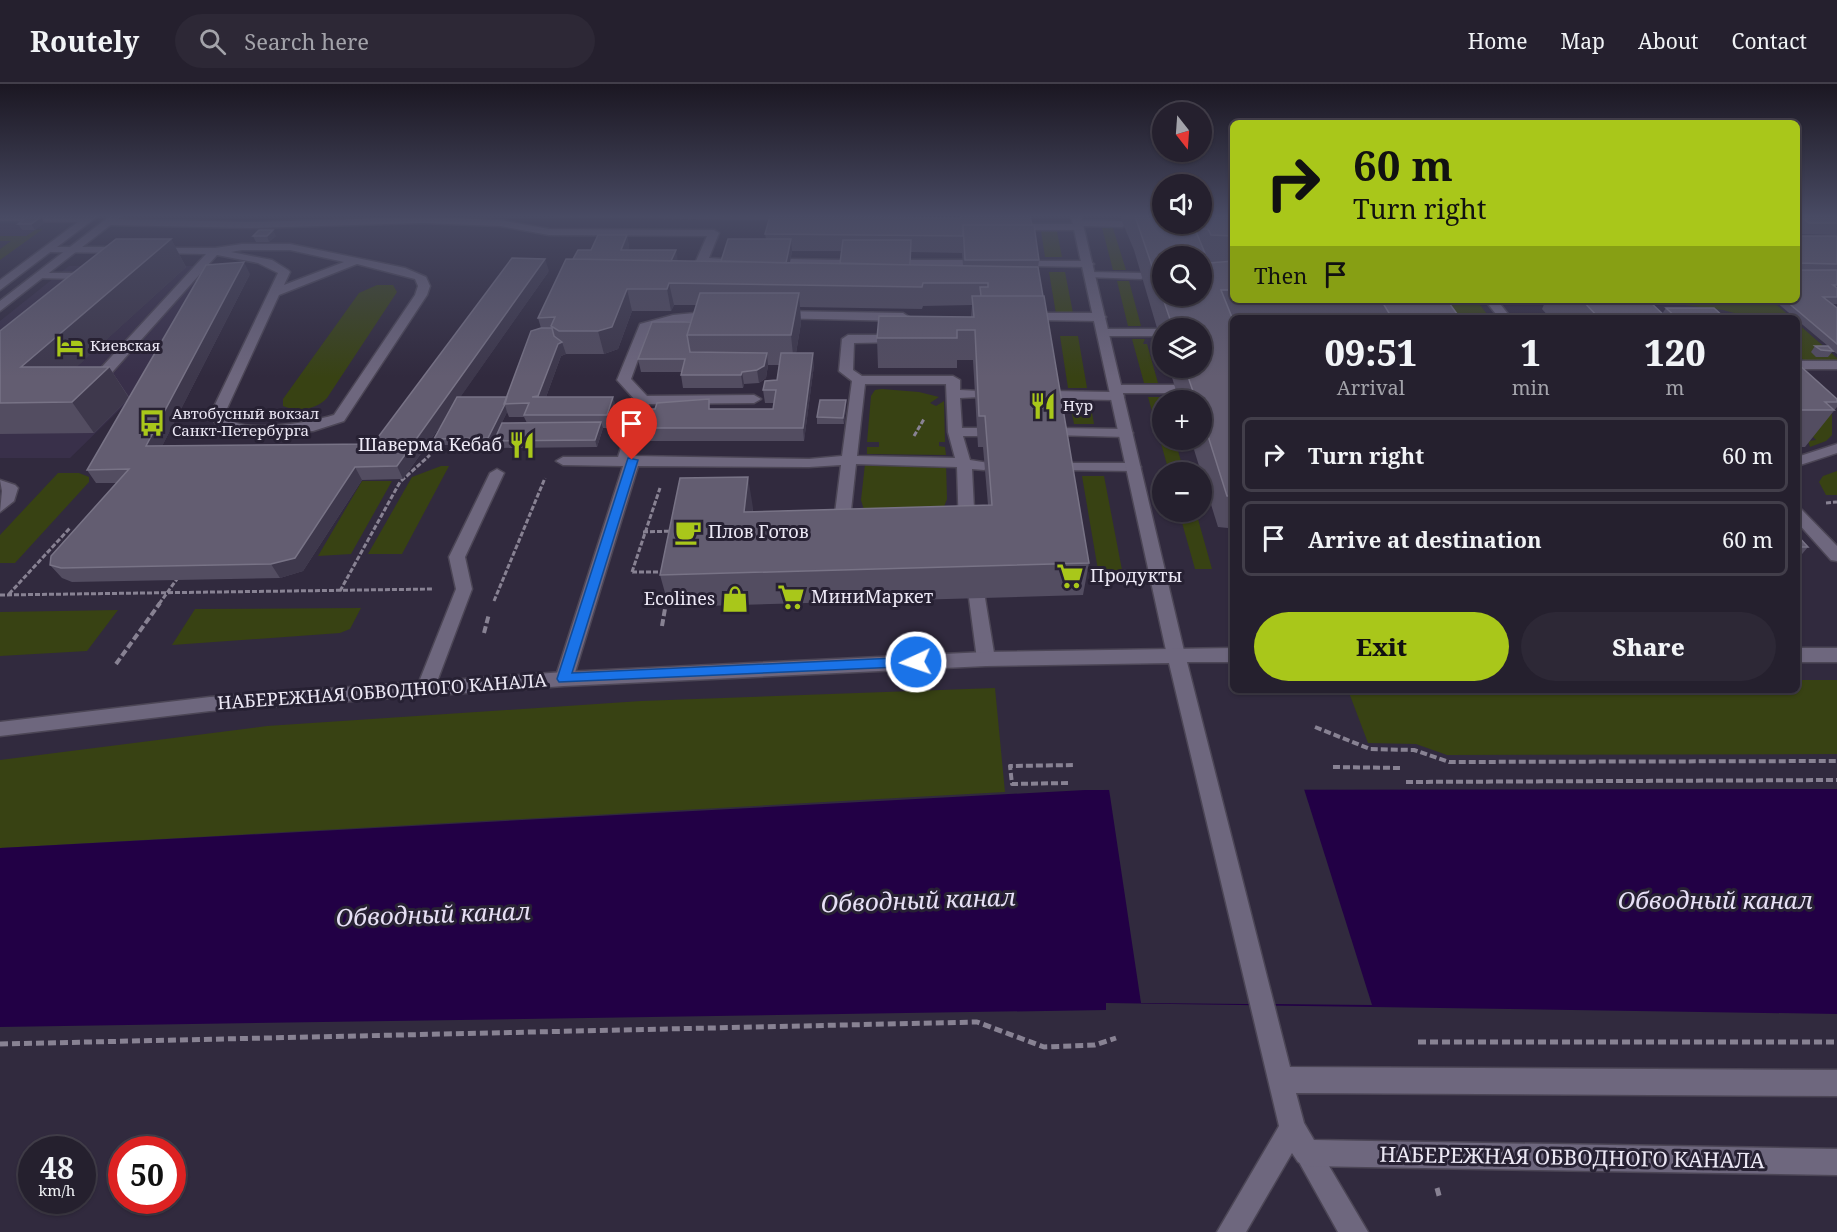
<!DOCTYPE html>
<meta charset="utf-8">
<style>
body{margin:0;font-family:"Noto Serif",serif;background:#2d2836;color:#f1f3f6;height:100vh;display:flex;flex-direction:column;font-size:22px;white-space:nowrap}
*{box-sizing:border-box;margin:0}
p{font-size:20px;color:#a3a3aa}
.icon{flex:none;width:33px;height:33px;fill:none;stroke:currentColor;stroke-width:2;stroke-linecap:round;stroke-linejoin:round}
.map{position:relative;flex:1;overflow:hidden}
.details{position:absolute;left:1230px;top:231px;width:570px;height:378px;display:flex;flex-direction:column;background:#25202e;border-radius:9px;box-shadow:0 2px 4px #0004,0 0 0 2px #423e4a}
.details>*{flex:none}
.top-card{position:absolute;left:1230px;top:36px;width:570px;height:183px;border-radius:9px;box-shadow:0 2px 4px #0004,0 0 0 2px #423e4a;background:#a9c71a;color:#111;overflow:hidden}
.needle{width:39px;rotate:163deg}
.tools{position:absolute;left:1152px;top:18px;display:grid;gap:12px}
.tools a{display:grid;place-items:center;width:60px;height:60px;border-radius:50%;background:#25202e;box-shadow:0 2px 4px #0004,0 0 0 2px #423e4a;font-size:30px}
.speed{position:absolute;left:18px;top:1052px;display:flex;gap:12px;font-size:30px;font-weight:700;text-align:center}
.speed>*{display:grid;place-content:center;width:78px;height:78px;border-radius:50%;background:#25202e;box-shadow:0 2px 4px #0004,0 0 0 2px #423e4a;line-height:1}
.speed small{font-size:15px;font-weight:400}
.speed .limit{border:9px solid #d22;background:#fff;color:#111}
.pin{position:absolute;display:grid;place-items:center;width:51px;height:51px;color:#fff;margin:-62px -26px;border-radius:50% 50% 50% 0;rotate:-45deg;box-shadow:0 0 6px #0007}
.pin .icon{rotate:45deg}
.me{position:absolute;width:66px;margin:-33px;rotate:267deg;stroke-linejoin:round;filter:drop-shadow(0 0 4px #0008)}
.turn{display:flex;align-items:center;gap:21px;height:126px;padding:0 24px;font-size:27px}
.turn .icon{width:78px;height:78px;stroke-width:2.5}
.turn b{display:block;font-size:42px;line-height:51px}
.then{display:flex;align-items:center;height:57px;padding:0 24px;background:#0003;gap:12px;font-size:22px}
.eta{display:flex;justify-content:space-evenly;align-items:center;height:102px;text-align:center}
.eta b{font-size:36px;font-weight:800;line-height:42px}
.cta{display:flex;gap:12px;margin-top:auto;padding:12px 24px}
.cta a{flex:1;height:69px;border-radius:36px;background:#a9c71a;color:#111;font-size:24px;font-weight:800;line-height:69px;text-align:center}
.cta a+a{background:#2d2836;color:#f1f3f6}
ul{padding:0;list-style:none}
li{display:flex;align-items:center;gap:18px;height:75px;margin:0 12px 9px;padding:0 12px;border:3px solid #423e4a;border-radius:9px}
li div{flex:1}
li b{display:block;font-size:22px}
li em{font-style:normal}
header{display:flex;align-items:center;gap:36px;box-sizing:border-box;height:84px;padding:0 30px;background:#25202e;border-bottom:2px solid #423e4a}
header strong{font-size:28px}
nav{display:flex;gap:33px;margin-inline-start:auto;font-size:21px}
.search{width:420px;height:54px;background:#2d2836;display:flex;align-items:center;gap:15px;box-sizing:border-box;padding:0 21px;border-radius:33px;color:#a3a3aa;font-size:22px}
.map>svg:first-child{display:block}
.built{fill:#39304a}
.green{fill:#384213}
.water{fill:#220045}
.pier{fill:#312a3e}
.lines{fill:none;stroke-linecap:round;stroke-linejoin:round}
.service-casing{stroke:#4c4656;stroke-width:3}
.tertiary-casing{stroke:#4c4656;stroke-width:3}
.secondary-casing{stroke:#4c4656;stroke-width:3}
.path-far3{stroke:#888293;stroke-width:2;stroke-dasharray:4 2;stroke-linecap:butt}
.path-far2{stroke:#888293;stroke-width:3;stroke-dasharray:5 2;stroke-linecap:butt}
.path-far1{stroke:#888293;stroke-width:4;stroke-dasharray:7 3;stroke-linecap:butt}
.path{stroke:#888293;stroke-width:5;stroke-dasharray:8 4;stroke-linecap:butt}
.service{fill:#6e677e;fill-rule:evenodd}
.tertiary{fill:#6e677e;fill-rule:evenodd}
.secondary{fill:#6e677e;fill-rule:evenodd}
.wall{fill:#534d61;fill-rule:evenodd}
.shaded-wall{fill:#3e384c}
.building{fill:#635d71;stroke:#787386;stroke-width:1.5;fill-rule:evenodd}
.route{fill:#1a73e8;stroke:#114b97;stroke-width:1.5}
.labels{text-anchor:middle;stroke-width:6;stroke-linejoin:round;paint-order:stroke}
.far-poi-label{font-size:15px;fill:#ece8f5;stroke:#272133;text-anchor:start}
.poi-label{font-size:18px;fill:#ece8f5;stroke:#272133;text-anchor:start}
.street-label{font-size:18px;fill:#ece8f5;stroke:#272133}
.near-street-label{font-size:21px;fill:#ece8f5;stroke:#272133}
.near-water-label{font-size:24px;font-style:italic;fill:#e7e0f6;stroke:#272133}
</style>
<header>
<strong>Routely</strong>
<div class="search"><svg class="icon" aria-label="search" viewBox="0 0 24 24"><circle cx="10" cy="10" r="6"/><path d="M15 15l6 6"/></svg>Search here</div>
<nav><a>Home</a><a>Map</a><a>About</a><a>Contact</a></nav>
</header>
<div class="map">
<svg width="1837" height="1148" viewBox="0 0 1837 1148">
<rect width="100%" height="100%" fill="#312a3e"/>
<!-- built -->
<path class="built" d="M0 132H53L27 152H0Z
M478 132H922V138L476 134Z
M69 182H216L153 293 70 374H0V237Z"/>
<!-- green -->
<path class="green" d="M1102 144H1113L1126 186H1113Z
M43 145 0 176V165L11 157H0V152H26L35 146Z
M1041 147H1057L1062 173H1045Z
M1049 188H1065L1073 229 1056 230Z
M1117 197H1129L1141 242H1128Z
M377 201H393L397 208 327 314C316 326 297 328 283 322V315L359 209Z
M1646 216H1771L1792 234H1753L1723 226Z
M1425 220 1480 221 1490 234H1435Z
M1797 239 1837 274V276H1804L1797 272Z
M1060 252H1078L1087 304H1068Z
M1132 255H1145L1143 260H1147L1158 299H1144Z
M1797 298 1832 330V351L1826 357 1810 363 1808 357 1816 356 1803 342Z
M882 305 919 308 939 313 930 319 936 322 944 317 945 358H939V362L945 363 946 371 867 370V363H879V358H867L871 312 875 306Z
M1148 313H1162V356H1175L1184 388H1169Z
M1070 318H1090L1094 340H1074Z
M865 380H946L947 415 942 428 864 426 861 416Z
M441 382H449L402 470H368L412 393Z
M1837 387V411H1826L1819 398 1823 392Z
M58 389H79L89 393V398L15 479H0V451Z
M1082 392H1104L1122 486H1098Z
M362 397H392L351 470 318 472Z
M1179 428H1196L1212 485H1195Z
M361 524 350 545 340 549 172 561 195 525Z
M118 526 87 567 0 572V528Z
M1797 596H1837V670L1447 671 1416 660 1368 659 1348 606H1797Z
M995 604 1005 708 0 764V676L267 642 641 617Z"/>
<!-- water -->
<path class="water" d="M1837 705V930L1106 919V926L0 943V764L1085 706Z"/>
<!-- pier -->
<path class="pier" d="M1109 705H1304L1372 921 1141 919Z"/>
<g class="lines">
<defs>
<path id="service" d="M0 132H90L94 135 89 138 0 137Z
M422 133 500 136 549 145 714 146 719 149 709 174 724 175 730 178 724 181 698 179 696 177 707 152 549 151 500 142 422 139 251 144 109 141 104 138 109 135 251 138Z
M1078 136 1122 137 1127 140 1122 143 1084 142 1079 146H1028L1023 143 1028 140H1073Z
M242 160H290L405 184 426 193 430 202 427 211 344 337 313 347 239 349 218 343 210 331 278 189 258 179 217 171 98 304H88V298L206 170 153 169 147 166 149 164H215ZM242 166H290L344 178 284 201 290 188 288 186 272 176 231 168ZM357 180 415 195 418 202 415 211 334 331C312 338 238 352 224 331L279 211Z
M48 163H126L132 166 126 169 44 168 42 166Z
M790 175 842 176 848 179 842 182 786 180V176Z
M911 176H963L969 179 963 182 907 181V177Z
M1033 177H1088L1094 180 1088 183 1029 182V178Z
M1090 188 1141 189 1147 192 1141 195 1086 193 1084 191Z
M40 189H80L86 192 80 195 36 194 34 192Z
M1485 216H1497L1511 234H1499Z
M717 227 721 228V234L674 239 649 245 631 295 647 312 754 311 761 315 754 319 649 320 633 372 809 375 842 372 852 297 839 287 842 255 848 251H900L904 252V258L854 259 853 286 862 292H953L960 296V306L980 307V313L960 314 962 344H977L984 348 977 352H963L970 376 989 379 991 382 984 386 972 385 975 445 967 450 959 445 957 383 856 380 849 445 841 450 833 445 841 381 809 383 638 382 573 595 570 600H558L555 595 623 382 563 381 556 377 563 373H618L636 317 617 296 640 240 673 231ZM865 300H946L948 348 955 374 857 372Z
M777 227 903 229 909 233 903 237 773 234 771 231Z
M1040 229H1100L1106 233 1100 237 1036 236V230Z
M1103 245H1158L1162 246V252H1099L1097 249Z
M1797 277H1837V285H1797Z
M1116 301H1174L1181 305 1174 309H1121L1124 312 1117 316 1052 315 1045 311 1052 307 1111 308V302Z
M1057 344 1126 345 1133 349 1126 353 1052 351V345Z
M1837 360V369L1797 382V373Z
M1063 379H1134L1141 383 1134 387 1058 386 1056 383Z
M497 385 504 389 465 473 472 505 435 603 433 608H419L417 603 456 505 449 473 490 389Z
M0 396 15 401 18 404 14 417 0 428 2 407Z
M1797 424 1802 426 1837 462V477L1831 476 1797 438Z
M977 508 985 514 995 575 992 580H980L977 575 969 514Z"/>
<path id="tertiary" d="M1071 132H1081L1185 571 1182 576H1170L1167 571Z
M1307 1056 1316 1060 1368 1148H1338L1294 1069 1298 1060Z"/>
<path id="secondary" d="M86 132H98L0 206V196Z
M110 132H122L0 227V217Z
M1233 564V578H1187L1290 983 1837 986V1012L1296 1009 1304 1039 1314 1056 1837 1065V1091L1307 1082 1298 1078 1292 1069 1246 1148H1217L1279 1042 1169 579 986 582 564 602 210 627 0 652V638L210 613 564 588 986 568Z
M1797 564H1837V578H1797Z"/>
</defs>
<!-- service casing -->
<use href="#service" class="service-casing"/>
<!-- tertiary casing -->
<use href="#tertiary" class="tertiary-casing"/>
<!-- secondary casing -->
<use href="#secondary" class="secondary-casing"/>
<!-- path-far3 -->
<path class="path-far3" d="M1446 219H1465"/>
<!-- path-far2 -->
<path class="path-far2" d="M914 352 924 335
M1826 419 1837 418
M643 448 674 447
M632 488 660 404
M632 488H664
M340 507 400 398 430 371
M9 510 70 444
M0 511 434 505
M494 517 545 394
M159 520 177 495
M665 520 667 511"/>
<!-- path-far1 -->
<path class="path-far1" d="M662 542 666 519
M484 549 489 530
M116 580 160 519
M1315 643 1370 665 1414 666 1449 678 1837 677
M1333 683 1401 684
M1406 698 1837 696
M1068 699 1012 700 1010 682 1075 681"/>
<!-- path -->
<path class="path" d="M1418 958H1837
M0 960 977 938 1044 963 1095 961 1116 954
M1437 1104 1440 1115"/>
<!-- service -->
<use href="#service" class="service"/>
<!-- tertiary -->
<use href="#tertiary" class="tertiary"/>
<!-- secondary -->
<use href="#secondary" class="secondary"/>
</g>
<!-- wall -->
<path class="wall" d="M556 132H850V133L959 134V132H1030L1039 176 1038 183 1089 479 1083 511 669 523 660 491 753 424V428L988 421 983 363H978L973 276H957V284H878L877 254 971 233 972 221 923 222 922 225 800 223 801 239 796 269 814 281 804 357H642L639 344 711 325H773L774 319H765L763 306 777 296 779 281H768L766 294 759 299 744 300 743 304H683L681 291 682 288H641L638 275 691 238 696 221H674L671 227H632L618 265 604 270H566L561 272 546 313 617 326 610 344H603L597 363 497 364 494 357 527 339 524 333H509L507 328 491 361H437L434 355 446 334 403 395 362 396 303 487 280 494 72 498 62 494 50 481 117 399H96L87 386 128 315 94 349 0 350V247L171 155 186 183 76 283H109L129 313 250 190 162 362 373 360 549 187 460 313H507L541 244 538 234 573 175 591 166 627 151 629 163 628 166 678 177H721L766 155 765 150 769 136 556 133ZM792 167H841L840 179H790ZM911 168 962 169 963 181H911Z
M1121 132H1233V216H1447L1460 234H1233V459L1228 444 1218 443 1191 356H1202V316H1179L1169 284H1202V244H1162V261L1134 166 1121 135Z
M1797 132H1837V151L1802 150 1797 147Z
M41 133 44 139 35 146H22L18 140Z
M253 152H276L269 158H256Z
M1797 152H1837V186L1797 185Z
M1837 186V220H1831L1837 224V270L1833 267 1828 273H1816L1811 268 1815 262H1828L1797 236V234H1795L1774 216H1797Z
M1546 216H1582L1662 230 1666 224 1725 234H1740H1550L1542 225Z
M1797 279 1837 315V323L1805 363H1797Z
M846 316V323L844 340H817V333Z
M1797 451 1808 463 1797 476Z"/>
<!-- shaded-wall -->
<path class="shaded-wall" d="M41 133 44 139 35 146 31 140Z
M273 146 276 152 269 158 267 152Z
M627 151 629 163 624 177 621 166Z
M171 155 186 183 43 314 21 283Z
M791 155 792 167 785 201 784 189Z
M676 166 678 178 668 185Z
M545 175 549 187 403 395 397 382Z
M244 178 250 190 155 376 146 362Z
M669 199 674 221 671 227 667 205Z
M627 205 632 227 618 265 604 270 598 247Z
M799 209 801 239 794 281 791 251Z
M562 258 566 270 561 272 542 324 532 313 558 260Z
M767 269 768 281 766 294 759 299 757 286Z
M813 269 814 281 804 357 803 344Z
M109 283 129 314 94 349 72 318Z
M742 288 744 300 743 304 741 291Z
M613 313 617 326 610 344 607 331Z
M846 316V323L844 340 843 334Z
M505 321 507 328 491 361 488 354Z
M601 338 603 344 597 363 595 356Z
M355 383 362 396 303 487 280 494 271 480Z
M748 393 753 424 749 460 744 428Z"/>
<!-- building -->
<path class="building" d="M770 132 960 134V132H1030L1032 141H963V152L765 150Z
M1135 132H1162V140H1202V132H1233V152L1211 151 1208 145H1195L1209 179 1233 177V206H1221L1233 236V412H1227L1202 333V316H1196L1185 284H1202V244H1173ZM1162 172H1202V212H1162Z
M1800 132H1837V139H1809Z
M27 133H41L31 140H18Z
M963 141H1034L1039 176H965Z
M259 146H273L267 152H253Z
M598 151H627L621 166H676L671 177 573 175 578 166H591Z
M1797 152H1837V180L1797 179Z
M116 155H171L21 283H109L72 318 0 319V247Z
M728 155H791L786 179 721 177Z
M843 156H911L910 181 840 179Z
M512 174 545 175 397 382 355 383 295 474 271 480 61 484 50 481 51 472 129 385 87 386 206 181 244 178 146 362 373 360Z
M566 175 1038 183 1043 212H981L980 203H988V199H923L922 203 669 199 667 205H627L612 243 598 247H559L551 242 555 233 538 234Z
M1797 186H1837V201H1833L1837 204V213H1823L1837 224V260L1785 216H1797Z
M700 209H799L791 251H687Z
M972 212H1044L1089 479 660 491 680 394 748 393 744 428 992 421 985 332H979L975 246H957V254H877L879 232 974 233Z
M1381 216H1447L1460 234H1392Z
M1582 216H1648L1667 234H1599Z
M1666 224H1714L1725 234H1740H1677Z
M652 238H691L687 251 690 268 767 269 764 282 757 286 742 288 741 291H681L685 275H638Z
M541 244H552L554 252 562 258 558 260 538 312 532 313H613L607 331H524L529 319 504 320 531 247Z
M1815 262H1828L1833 267 1821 266Z
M781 269H813L803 344H639L645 325H655L657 319 709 315V325H773L776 306H763L765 297 777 296Z
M1797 279 1837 315V318H1825L1834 326H1797Z
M457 313H507L505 320 488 354 434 355Z
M820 316H846L843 334 817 333Z
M601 338 595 356 494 357 502 339Z
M1797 451 1808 463H1797Z"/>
<!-- sky -->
<linearGradient id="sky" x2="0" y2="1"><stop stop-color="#1b1722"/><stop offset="0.45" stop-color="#484a63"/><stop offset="1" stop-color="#484a63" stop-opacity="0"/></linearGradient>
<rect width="1837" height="293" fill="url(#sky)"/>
<!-- route -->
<path class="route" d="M628 374 638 376 572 589 916 573 923 578 921 582 559 598 557 595Z"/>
<!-- icons -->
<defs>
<symbol id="hotel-bare" viewBox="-9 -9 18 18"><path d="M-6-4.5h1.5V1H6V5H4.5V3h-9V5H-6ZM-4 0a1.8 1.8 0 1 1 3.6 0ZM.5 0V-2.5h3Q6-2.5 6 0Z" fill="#a9c71a" stroke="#272133" stroke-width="2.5" paint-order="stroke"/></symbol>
<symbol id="restaurant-bare" viewBox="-9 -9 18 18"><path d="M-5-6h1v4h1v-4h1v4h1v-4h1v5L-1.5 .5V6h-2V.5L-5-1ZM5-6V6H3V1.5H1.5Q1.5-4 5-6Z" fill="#a9c71a" stroke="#272133" stroke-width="2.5" paint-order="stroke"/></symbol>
<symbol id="bus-bare" viewBox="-9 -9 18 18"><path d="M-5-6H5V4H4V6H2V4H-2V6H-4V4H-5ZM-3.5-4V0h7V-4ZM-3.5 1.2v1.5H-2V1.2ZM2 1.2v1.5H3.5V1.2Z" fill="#a9c71a" stroke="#272133" stroke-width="2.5" paint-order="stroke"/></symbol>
<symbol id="cafe-bare" viewBox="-9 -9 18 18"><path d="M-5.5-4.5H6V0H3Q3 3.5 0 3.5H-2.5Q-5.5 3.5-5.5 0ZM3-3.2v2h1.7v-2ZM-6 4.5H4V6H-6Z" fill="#a9c71a" stroke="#272133" stroke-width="2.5" paint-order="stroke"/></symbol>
<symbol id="supermarket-bare" viewBox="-9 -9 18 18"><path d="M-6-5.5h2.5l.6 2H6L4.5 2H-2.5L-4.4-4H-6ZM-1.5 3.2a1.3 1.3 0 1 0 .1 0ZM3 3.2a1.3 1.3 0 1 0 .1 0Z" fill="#a9c71a" stroke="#272133" stroke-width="2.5" paint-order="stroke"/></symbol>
<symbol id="shop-bare" viewBox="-9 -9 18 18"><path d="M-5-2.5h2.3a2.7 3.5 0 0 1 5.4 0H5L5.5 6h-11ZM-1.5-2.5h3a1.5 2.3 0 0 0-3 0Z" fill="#a9c71a" stroke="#272133" stroke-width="2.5" paint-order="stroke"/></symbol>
</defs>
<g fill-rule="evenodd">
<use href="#hotel-bare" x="51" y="243" width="38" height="38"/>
<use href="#restaurant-bare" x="1024" y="303" width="38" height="38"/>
<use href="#bus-bare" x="133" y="320" width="38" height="38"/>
<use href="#restaurant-bare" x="503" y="342" width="38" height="38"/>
<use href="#cafe-bare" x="669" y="429" width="38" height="38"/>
<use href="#supermarket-bare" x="1051" y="473" width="38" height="38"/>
<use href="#supermarket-bare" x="772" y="494" width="38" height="38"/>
<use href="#shop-bare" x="716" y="496" width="38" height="38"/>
</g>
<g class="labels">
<!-- far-poi labels -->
<g class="far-poi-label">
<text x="90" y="267">Киевская</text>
<text x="1063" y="327">Нур</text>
<text x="172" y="335">Автобусный вокзал<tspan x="172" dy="17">Санкт-Петербурга</tspan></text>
</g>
<!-- poi labels -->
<g class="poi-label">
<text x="502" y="367" text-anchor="end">Шаверма Кебаб</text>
<text x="708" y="454">Плов Готов</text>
<text x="1090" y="498">Продукты</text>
<text x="811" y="519">МиниМаркет</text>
<text x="715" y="521" text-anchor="end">Ecolines</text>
</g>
<!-- street labels -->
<g class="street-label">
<text transform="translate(382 608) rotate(-4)" y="6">НАБЕРЕЖНАЯ ОБВОДНОГО КАНАЛА</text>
</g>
<!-- near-street labels -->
<g class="near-street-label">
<text transform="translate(1572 1074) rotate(1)" y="7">НАБЕРЕЖНАЯ ОБВОДНОГО КАНАЛА</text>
</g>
<!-- near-water labels -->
<g class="near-water-label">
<text transform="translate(918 817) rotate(-2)" y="8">Обводный канал</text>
<text x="1715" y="825">Обводный канал</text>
<text transform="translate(433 831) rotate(-2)" y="8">Обводный канал</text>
</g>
</g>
</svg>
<div class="tools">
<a><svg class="needle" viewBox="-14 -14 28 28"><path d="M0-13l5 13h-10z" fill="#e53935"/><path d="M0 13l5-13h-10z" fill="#a3a3aa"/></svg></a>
<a><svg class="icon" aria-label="sound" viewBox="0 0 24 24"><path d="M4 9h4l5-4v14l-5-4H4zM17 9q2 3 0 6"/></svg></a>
<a><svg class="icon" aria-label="search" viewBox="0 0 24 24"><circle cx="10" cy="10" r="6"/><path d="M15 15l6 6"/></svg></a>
<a><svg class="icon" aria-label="layers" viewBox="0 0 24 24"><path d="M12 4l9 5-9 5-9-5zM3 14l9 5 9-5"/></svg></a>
<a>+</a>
<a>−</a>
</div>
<div class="speed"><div>48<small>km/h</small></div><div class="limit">50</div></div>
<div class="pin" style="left:632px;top:376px;background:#d93025"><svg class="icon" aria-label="arrive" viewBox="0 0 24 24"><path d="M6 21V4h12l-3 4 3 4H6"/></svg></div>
<svg class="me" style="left:916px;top:578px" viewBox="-20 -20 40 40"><circle r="17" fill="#1a73e8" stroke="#fff" stroke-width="3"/><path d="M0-11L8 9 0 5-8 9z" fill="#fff"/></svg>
<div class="top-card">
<div class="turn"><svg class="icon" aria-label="right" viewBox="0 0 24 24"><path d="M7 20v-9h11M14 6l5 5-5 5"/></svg><div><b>60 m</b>Turn right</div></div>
<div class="then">Then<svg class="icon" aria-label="arrive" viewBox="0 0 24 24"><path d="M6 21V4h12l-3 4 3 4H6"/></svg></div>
</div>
<section class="details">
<div class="eta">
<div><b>09:51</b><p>Arrival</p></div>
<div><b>1</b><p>min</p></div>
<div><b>120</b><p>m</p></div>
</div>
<ul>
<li><svg class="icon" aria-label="right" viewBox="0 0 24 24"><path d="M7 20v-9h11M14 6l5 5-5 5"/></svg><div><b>Turn right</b></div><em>60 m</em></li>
<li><svg class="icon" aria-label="arrive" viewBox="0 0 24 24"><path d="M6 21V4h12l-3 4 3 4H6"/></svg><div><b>Arrive at destination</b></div><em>60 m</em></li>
</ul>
<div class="cta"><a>Exit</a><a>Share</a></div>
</section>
</div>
